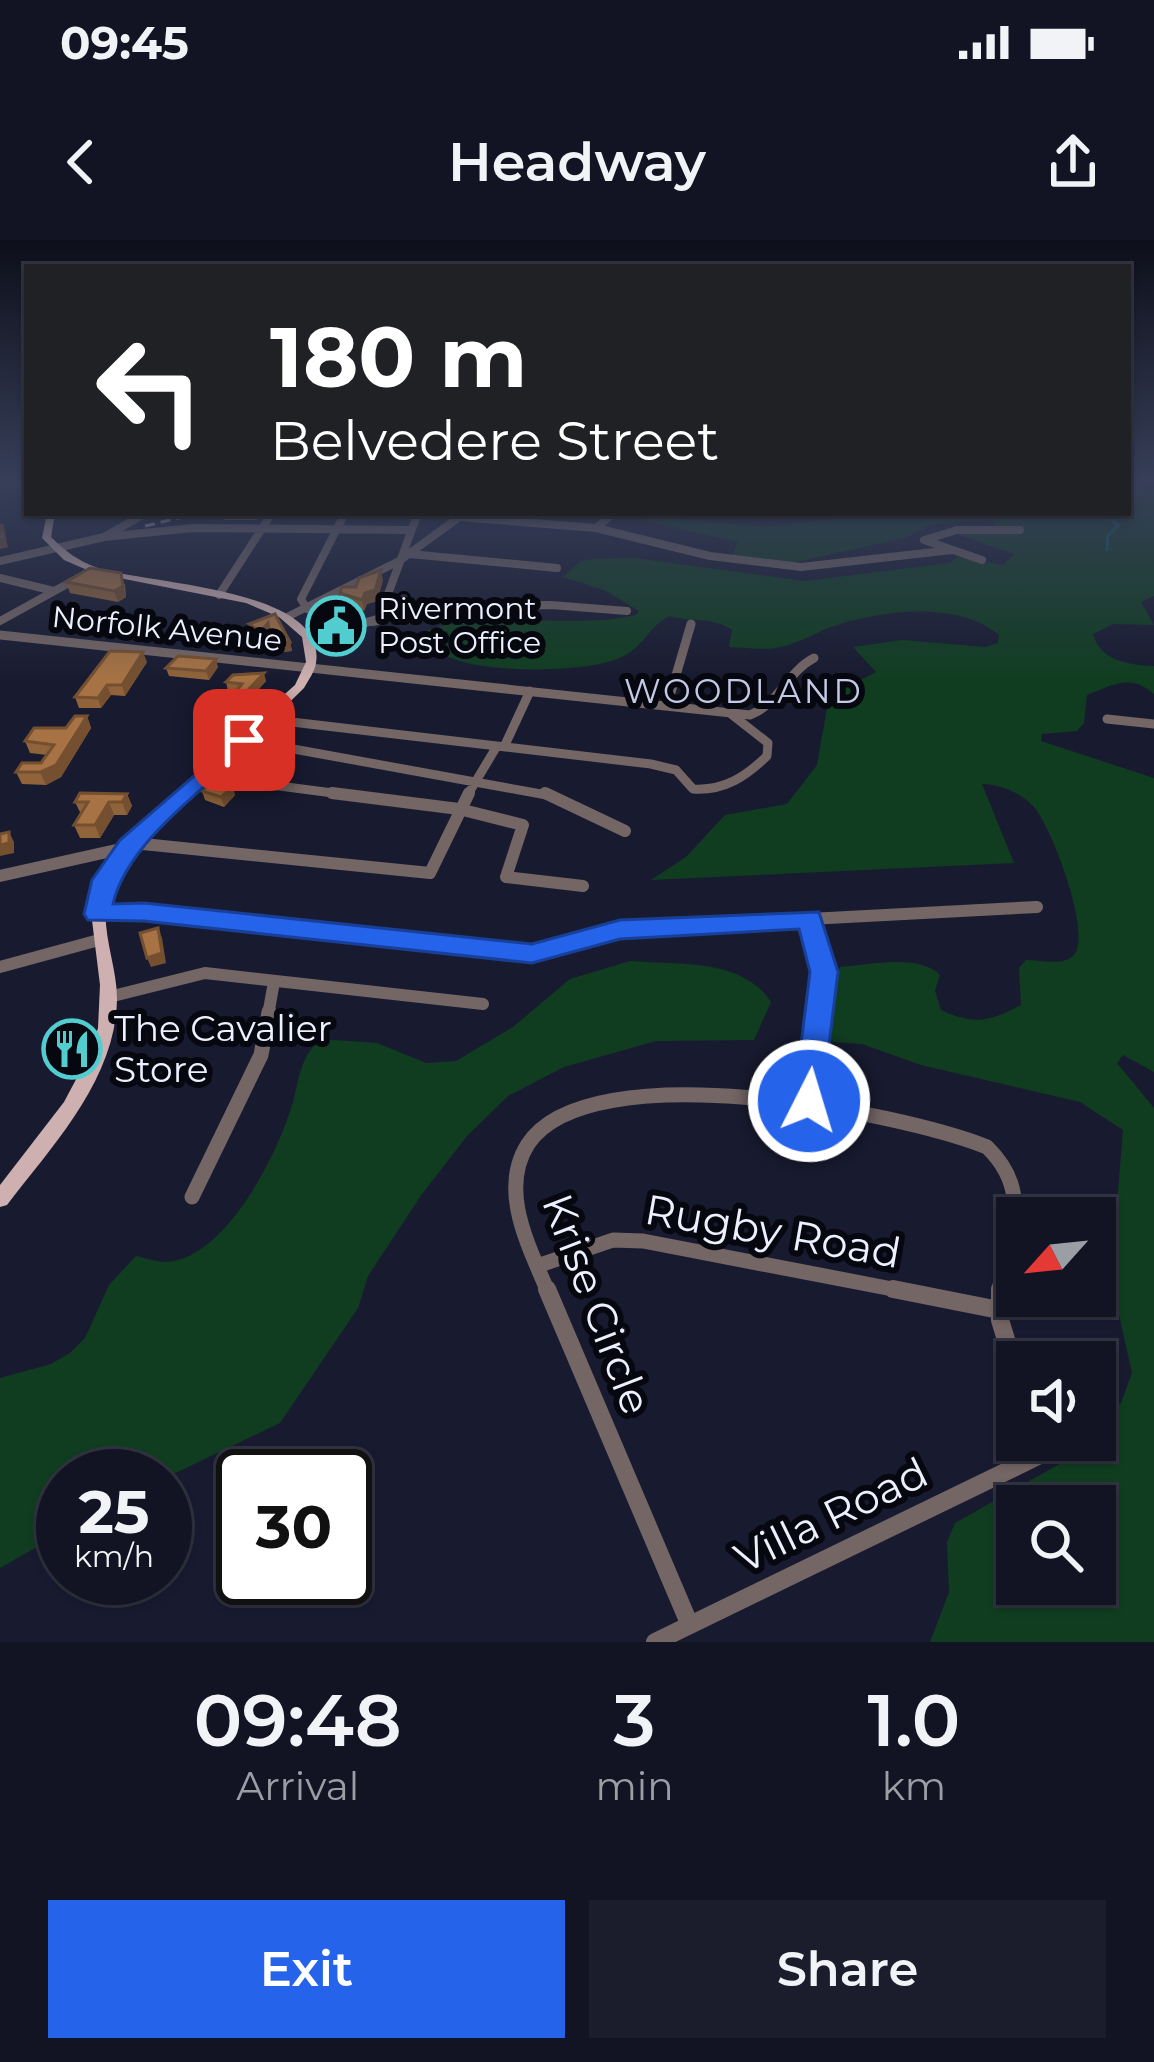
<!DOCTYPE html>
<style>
body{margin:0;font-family:Montserrat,sans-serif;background:#1b1d2c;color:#f1f3f6;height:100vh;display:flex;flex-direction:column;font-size:45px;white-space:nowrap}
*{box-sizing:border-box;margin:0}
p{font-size:39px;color:#9c9ea6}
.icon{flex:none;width:66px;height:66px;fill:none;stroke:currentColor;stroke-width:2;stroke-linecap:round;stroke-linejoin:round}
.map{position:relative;height:1402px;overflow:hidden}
.details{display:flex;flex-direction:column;background:#121424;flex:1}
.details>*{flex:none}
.banner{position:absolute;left:24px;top:24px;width:1107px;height:252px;border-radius:0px;box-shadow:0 3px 9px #0004,0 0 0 3px #313341;background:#202124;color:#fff;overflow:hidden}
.needle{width:78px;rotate:243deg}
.buttons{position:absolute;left:996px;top:957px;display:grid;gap:24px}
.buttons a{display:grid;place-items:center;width:120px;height:120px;border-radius:0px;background:#121424;box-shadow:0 3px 9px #0004,0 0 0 3px #313341;font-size:60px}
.speed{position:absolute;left:36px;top:1209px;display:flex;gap:24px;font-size:60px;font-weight:700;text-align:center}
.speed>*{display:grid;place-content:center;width:156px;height:156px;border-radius:50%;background:#121424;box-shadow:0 3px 9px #0004,0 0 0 3px #313341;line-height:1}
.speed small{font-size:30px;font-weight:400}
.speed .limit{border:6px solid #111;border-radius:18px;background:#fff;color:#111}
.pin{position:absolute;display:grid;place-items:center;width:102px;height:102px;color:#fff;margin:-51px;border-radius:24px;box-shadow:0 6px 18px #0006}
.me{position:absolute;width:132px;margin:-66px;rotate:5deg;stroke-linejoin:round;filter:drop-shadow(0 0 9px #0008)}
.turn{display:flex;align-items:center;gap:42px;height:252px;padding:0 48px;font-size:54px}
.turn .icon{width:156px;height:156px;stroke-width:2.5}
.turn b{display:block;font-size:84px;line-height:102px}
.eta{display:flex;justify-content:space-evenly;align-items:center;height:204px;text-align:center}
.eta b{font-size:72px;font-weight:600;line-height:84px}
.cta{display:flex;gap:24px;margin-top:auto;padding:24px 48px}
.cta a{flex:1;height:138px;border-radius:0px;background:#2563eb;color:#fff;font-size:48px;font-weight:600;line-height:138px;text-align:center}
.cta a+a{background:#1b1d2c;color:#f1f3f6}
.status{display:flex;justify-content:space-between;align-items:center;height:84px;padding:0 60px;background:#121424;direction:ltr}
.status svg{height:33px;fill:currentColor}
header{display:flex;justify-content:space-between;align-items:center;height:156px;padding:0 48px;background:#121424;font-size:54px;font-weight:600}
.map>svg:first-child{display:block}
.green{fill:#103d20;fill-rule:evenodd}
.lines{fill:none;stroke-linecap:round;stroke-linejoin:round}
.stream{stroke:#0b5969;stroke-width:3}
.minor-far4{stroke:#746665;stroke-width:8}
.minor-far3{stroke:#746665;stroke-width:9}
.minor-far2{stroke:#746665;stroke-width:12}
.minor-far1{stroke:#746665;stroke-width:15}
.minor{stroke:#746665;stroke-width:18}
.major{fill:#cdb0af;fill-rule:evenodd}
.rail{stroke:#aaadbd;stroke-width:3;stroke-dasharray:10 6;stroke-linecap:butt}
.wall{fill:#90633a}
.shaded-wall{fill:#755030}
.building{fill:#a77344;stroke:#755030;stroke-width:3}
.route{fill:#2563eb;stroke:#184099;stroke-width:3}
.labels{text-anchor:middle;stroke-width:12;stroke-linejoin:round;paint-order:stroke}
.far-poi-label{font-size:30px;fill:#edf0fe;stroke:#06070f;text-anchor:start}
.far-street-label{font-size:30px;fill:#edf0fe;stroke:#06070f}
.far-neighbourhood-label{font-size:33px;letter-spacing:3px;fill:#c4cae6;stroke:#06070f}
.poi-label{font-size:36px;fill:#edf0fe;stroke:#06070f;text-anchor:start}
.near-street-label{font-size:42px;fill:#edf0fe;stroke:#06070f}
</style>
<div class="status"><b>09:45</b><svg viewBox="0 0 49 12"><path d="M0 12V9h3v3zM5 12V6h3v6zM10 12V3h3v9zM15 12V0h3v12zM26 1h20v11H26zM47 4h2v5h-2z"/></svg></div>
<header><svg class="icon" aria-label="back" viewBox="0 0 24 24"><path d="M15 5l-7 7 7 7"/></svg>Headway<svg class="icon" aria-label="share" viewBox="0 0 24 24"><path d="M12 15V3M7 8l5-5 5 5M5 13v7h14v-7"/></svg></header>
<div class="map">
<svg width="1154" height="1402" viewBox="0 0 1154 1402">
<rect width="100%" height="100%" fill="#181b30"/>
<!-- green -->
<path class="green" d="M1128 244H1154V356L1141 362 1154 385 1113 384 1093 394C1100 421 1130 425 1154 426V454C1131 433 1112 445 1087 455L1084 483 1077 491 1042 494 1041 501 1154 538V832L1123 815 1117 823 1154 868V1402H930L949 1352 947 1302 955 1283 1063 1222 1085 1200H1095V1190L1121 1163 1132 1133 1111 1039 1123 890 1080 862 921 825 862 804 833 802 823 793 824 773 840 727C868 725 919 713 940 735L935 751 941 770C973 785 990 782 1021 765L1019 728 1026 720C1038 720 1063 726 1073 716 1094 697 1051 585 1033 566 1018 551 1001 545 982 544L1014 623 651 640 686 617 725 575 787 564 817 525 829 457 876 432 853 407 902 400 986 407 998 403 999 395C956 359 877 371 828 388 814 394 800 402 785 406 766 411 748 408 729 407L732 390C712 376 693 383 670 376 652 384 645 402 629 413 600 434 497 432 463 422 445 417 429 407 413 397 464 365 574 391 636 375L639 371 604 350 563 337 580 321 594 319 634 318 805 341 950 323 958 317 1002 325 1015 314 950 292 995 286 993 280 932 284 905 298 791 323 731 317 738 302 642 280 641 275 765 287 842 278V273H1128ZM1017 1266H1095V1344H1017Z
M630 721C677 725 743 718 771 762L754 800 656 801 564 827 508 856 467 896 422 954 368 1036 358 1068 280 1183 165 1238 63 1236V1292L0 1328V1138L51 1124 70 1113 85 1098 109 1045 136 1016C145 1018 155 1021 164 1022 226 1022 281 908 294 858 300 834 301 818 320 799L377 803 426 823 456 821 513 787 570 739Z"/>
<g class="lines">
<!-- stream -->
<path class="stream" d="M1128 245 1138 248 1128 250
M1103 273 1118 285 1108 296 1107 310"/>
<!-- minor-far4 -->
<path class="minor-far4" d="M459 277 596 288 710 316 801 327 952 310
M596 288 614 273
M104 297 193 288 411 290
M410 314 557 328
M982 320 924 300 957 290H1020
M0 321 104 297 146 273
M0 338 54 351
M219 355 272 273
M383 366 551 365 627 371
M307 369 301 359 345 273
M287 377 399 321 462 275
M0 381 78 338
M372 382 378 381 418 273"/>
<!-- minor-far3 -->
<path class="minor-far3" d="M0 395 750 475C779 464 787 432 814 418
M308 398 379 379
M667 466 691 384
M266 479 651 524 676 530 693 549C724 551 745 537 767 516L768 503 731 474
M1107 479 1154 484
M244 500 552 556
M504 507 530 451
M203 536 356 556
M467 556 497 506"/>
<!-- minor-far2 -->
<path class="minor-far2" d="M332 553 459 569 523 585 506 637 583 646
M545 553 625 591
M0 636 143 604 430 633 469 553
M98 674 144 672 532 713 620 689 1037 667
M809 679 824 732 819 775
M0 727 99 700
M109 757 205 733 483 764
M268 775 274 742"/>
<!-- minor-far1 -->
<path class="minor-far1" d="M809 861 819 772
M192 957 261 815 269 772
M537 1026 613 1000 643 1001 908 1052
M548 1052C530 1008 498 951 528 904 589 811 899 872 987 907 1035 954 1007 995 999 1052"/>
<!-- minor -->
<path class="minor" d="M547 1049 689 1383
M893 1049 999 1070
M1000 1049V1080L1017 1135
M655 1402 1040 1215 1035 1200"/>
<!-- major -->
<path class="major" d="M47 273H55L51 297C65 311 78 321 98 328 144 344 328 347 316 423 315 431 308 441 304 448 265 487 222 521 182 559 156 582 126 610 112 642 95 681 117 720 117 759 116 839 53 905 7 965L0 967V945L64 862 89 815 98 788 100 745 91 672 98 642 114 615 161 564 295 445 306 422 302 397 279 377 246 363 94 333 64 320 42 298Z"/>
<!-- rail -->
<path class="rail" d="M145 286 200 273"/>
</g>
<!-- wall -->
<path class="wall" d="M222 273H260V276L257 280H224Z
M383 340 377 361 367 364 364 371 342 364 340 353Z
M66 342 125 344 126 357 118 362 70 353Z
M275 374 290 402 292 411 274 413 270 392 262 401 251 393 249 384Z
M147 422 125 456 111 455 101 468H79L75 457Z
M218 427 209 440 169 436 166 428Z
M266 441 249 460 239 459 237 452 228 451 226 442Z
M87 476 91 488 61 537 46 545 22 544 16 532 41 523 47 515 30 513 25 501 66 488Z
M202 551 235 555 224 567 205 560Z
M127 554 132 566 127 575H114L100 598H80L74 585 81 574 75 562Z
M84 801 79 815 60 816 56 810Z"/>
<!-- shaded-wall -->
<path class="shaded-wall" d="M2 285 8 307 0 309V300Z
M381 330 383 340 377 361 367 364 364 371 362 360 365 353Z
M121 333 126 357 118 362 114 351Z
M268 383 270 392 262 401 260 392Z
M290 402 292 411 274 413 272 404Z
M143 412 147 422 125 456 122 445Z
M216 419 218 427 209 440 206 431Z
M264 433 266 441 249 460 247 451Z
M107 445 111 455 101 468 98 458Z
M87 476 91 488 61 537 46 545 40 532Z
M233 546 235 555 224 567 221 557Z
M127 554 132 566 127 575 122 562Z
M109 562 114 575 100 598 95 585Z
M9 592 14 602V613L0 616V605Z
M158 688 162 698 166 723 151 727 147 718Z
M81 795 84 801 79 815 75 809Z"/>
<!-- building -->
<path class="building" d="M0 285H2L5 299 0 300Z
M90 328 121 333 123 346 114 351 66 342Z
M381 330 375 350 365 353 362 360 340 353 342 347H356L359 338Z
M275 374 290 402 272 404 268 383 260 392 249 384Z
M110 411 143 412 122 445H107L98 458 75 457Z
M178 416 216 419 206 431 166 428Z
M264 433 247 451 237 450 242 444 226 442 233 435Z
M75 476H87L56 525 40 532H16L22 523H41L54 505 25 501 34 488H66Z
M212 541 233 546 221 557 202 551Z
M80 553 127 554 122 562H109L95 585H74L88 562H75Z
M9 592V603L0 605V594Z
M158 688 162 713 147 718 140 693Z
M81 795 75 809 56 810 62 796Z"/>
<!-- sky -->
<linearGradient id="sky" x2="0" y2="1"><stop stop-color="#0d0f1a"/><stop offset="0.55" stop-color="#373f59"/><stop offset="1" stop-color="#373f59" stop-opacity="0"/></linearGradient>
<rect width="1154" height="440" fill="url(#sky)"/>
<!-- route -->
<path class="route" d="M244 493 252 495V504C206 548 127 602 113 664L144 663 532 704 620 680 819 672 838 732 821 870 809 874 798 870 794 861 810 732 799 689 620 699 532 723 144 681 88 680 84 674 92 640 120 600Z"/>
<!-- icons -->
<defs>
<symbol id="civic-ring" viewBox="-11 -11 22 22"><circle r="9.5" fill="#06070f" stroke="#52cdcf" stroke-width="1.5"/><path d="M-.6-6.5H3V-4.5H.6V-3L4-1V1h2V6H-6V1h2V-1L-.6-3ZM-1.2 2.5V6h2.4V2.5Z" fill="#52cdcf"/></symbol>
<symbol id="restaurant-ring" viewBox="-11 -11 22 22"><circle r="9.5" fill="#06070f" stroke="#52cdcf" stroke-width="1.5"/><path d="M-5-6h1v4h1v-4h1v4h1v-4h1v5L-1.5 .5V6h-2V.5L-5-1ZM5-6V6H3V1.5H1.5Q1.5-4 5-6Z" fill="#52cdcf"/></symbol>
</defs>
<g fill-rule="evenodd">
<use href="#civic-ring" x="303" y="353" width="66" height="66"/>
<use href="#restaurant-ring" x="39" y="776" width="66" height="66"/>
</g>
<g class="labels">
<!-- far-poi labels -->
<g class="far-poi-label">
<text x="378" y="379">Rivermont<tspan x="378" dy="34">Post Office</tspan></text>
</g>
<!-- far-street labels -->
<g class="far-street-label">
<text transform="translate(167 389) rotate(6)" y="10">Norfolk Avenue</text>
</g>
<!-- far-neighbourhood labels -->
<g class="far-neighbourhood-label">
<text x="744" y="463">WOODLAND</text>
</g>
<!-- poi labels -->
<g class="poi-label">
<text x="114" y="801">The Cavalier<tspan x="114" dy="41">Store</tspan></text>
</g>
<!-- near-street labels -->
<g class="near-street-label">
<text transform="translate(773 991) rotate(10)" y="15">Rugby Road</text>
<text transform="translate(597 1064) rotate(69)" y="15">Krise Circle</text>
<text transform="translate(831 1275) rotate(-26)" y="15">Villa Road</text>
</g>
</g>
</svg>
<div class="buttons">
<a><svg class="needle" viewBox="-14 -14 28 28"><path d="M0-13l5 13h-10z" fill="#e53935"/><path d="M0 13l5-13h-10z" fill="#9c9ea6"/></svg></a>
<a><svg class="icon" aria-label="sound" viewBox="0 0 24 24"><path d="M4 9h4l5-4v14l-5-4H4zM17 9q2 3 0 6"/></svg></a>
<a><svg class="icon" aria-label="search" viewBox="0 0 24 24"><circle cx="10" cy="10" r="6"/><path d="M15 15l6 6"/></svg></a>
</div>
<div class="speed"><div>25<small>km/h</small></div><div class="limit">30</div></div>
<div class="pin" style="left:244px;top:500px;background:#d93025"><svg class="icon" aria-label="arrive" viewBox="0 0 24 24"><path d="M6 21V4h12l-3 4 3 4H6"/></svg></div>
<svg class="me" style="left:809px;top:861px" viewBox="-20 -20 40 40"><circle r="17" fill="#2563eb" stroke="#fff" stroke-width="3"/><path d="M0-11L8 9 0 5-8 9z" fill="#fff"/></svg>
<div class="banner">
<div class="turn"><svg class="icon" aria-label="left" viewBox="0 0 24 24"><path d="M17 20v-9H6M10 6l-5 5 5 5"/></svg><div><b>180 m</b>Belvedere Street</div></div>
</div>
</div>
<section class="details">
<div class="eta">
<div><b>09:48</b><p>Arrival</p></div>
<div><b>3</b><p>min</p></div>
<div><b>1.0</b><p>km</p></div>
</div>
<div class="cta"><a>Exit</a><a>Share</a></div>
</section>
